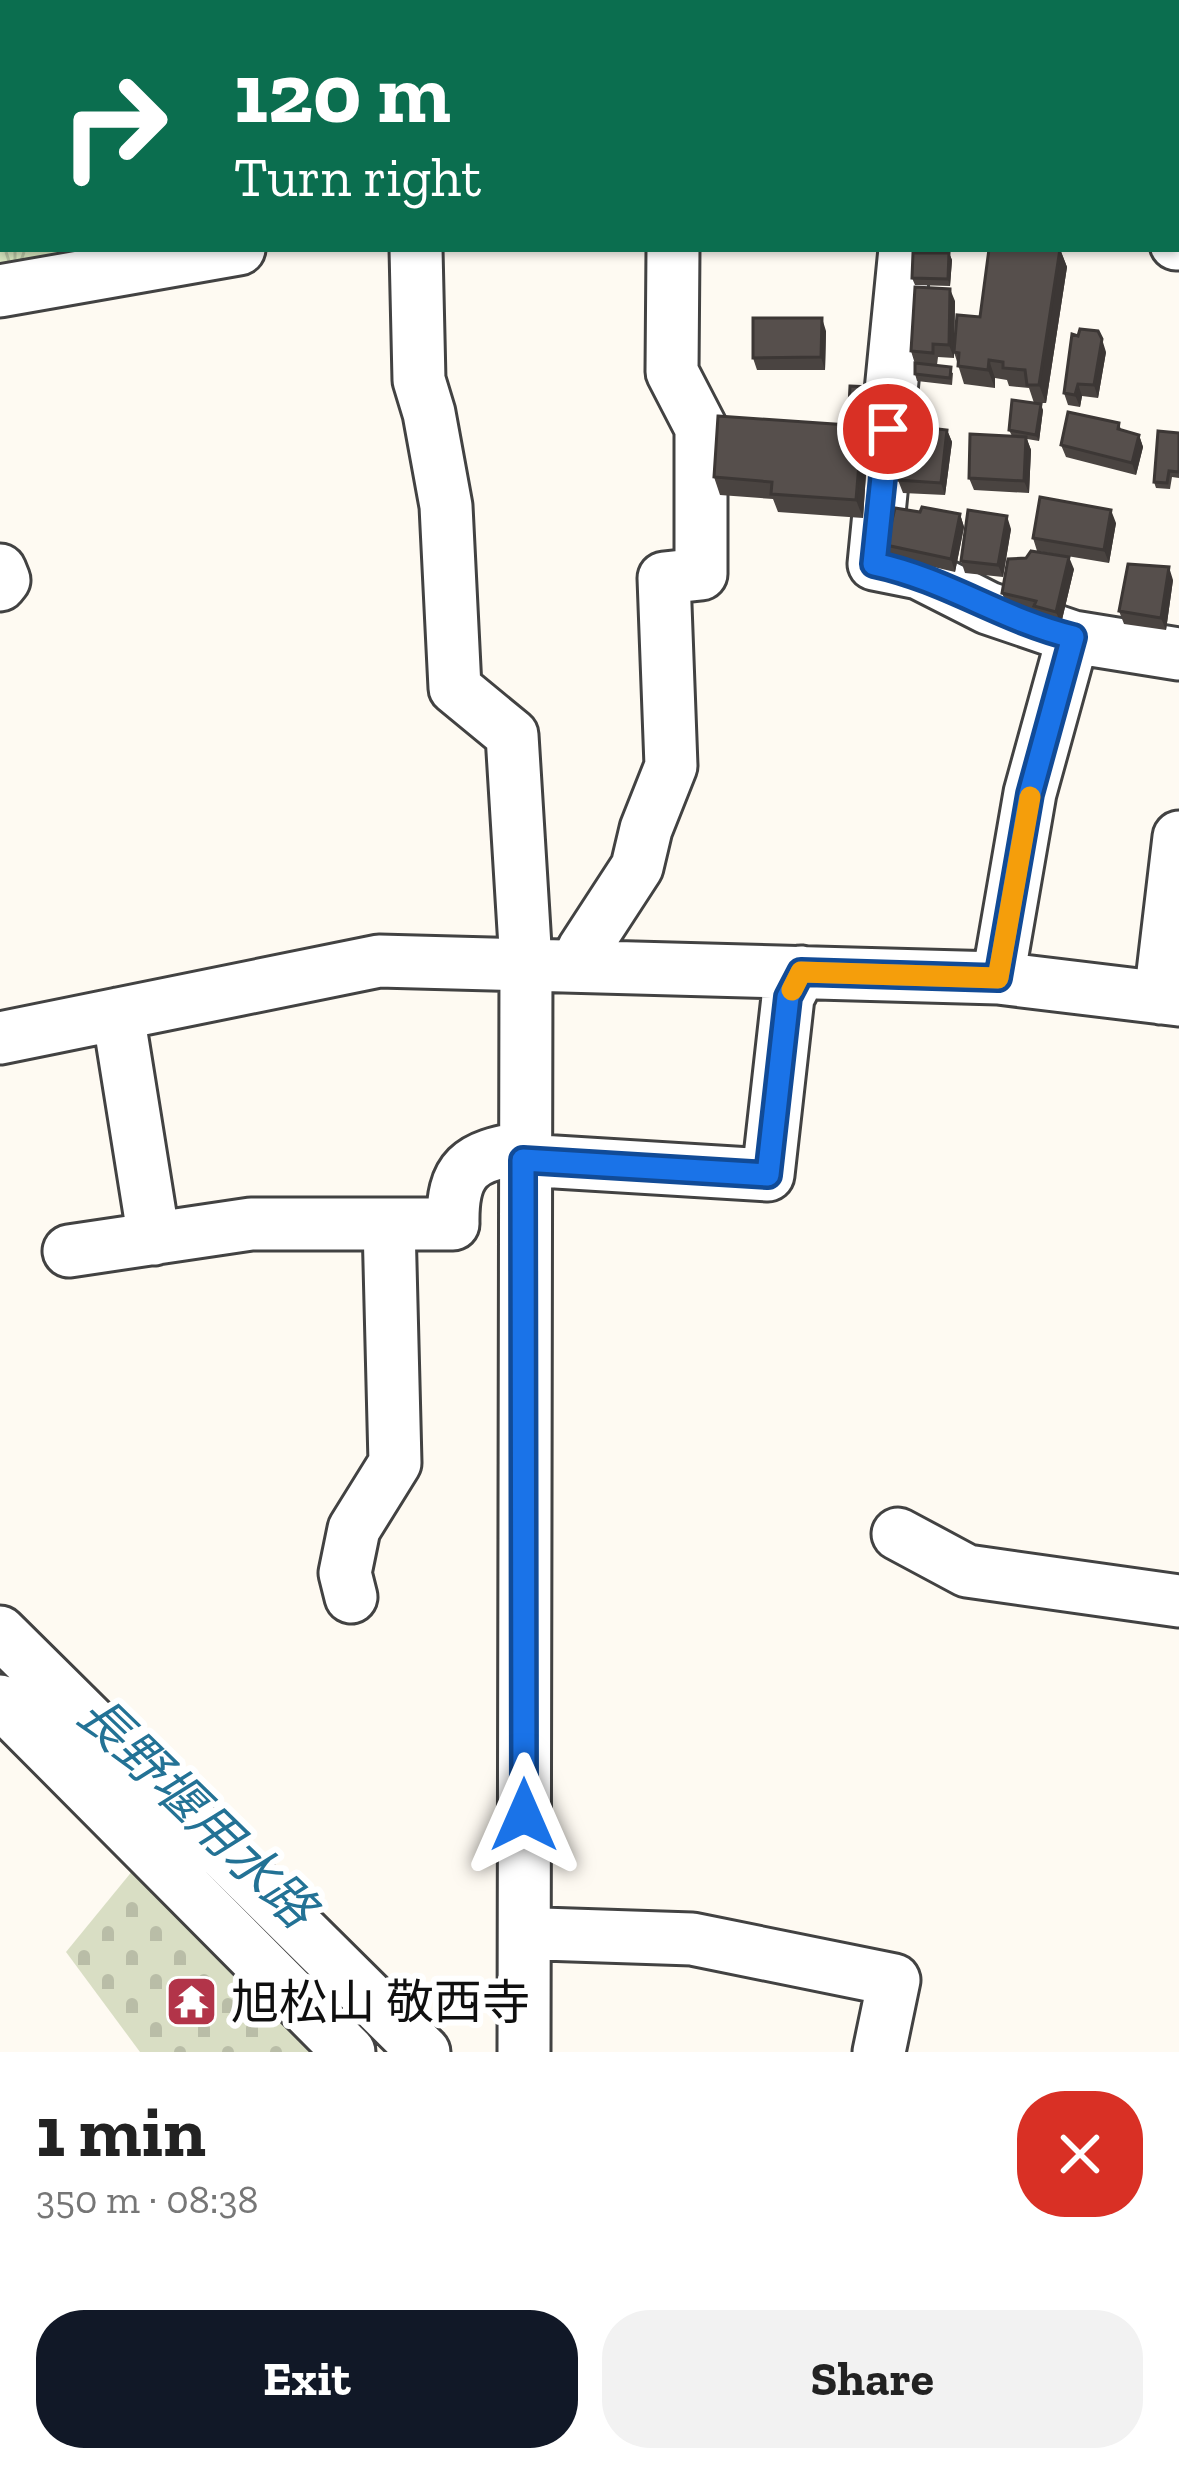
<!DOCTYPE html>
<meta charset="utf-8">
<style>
body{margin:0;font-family:"Zilla Slab","Noto Sans JP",serif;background:#f2f2f2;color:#222;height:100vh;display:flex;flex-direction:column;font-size:45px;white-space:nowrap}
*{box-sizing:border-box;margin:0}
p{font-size:39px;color:#767676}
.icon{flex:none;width:66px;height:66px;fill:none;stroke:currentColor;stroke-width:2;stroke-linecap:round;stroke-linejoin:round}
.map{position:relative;height:2052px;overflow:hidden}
.side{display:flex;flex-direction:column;background:#fff;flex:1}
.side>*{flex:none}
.top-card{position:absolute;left:0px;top:0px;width:1179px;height:252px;box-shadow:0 3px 9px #0004;background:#0b6e4f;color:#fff;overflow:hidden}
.pin{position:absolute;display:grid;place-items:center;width:102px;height:102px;color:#fff;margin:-51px;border:6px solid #fff;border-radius:50%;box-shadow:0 3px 12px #0007}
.me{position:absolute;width:132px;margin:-66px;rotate:0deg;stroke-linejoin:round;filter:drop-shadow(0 0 9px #0008)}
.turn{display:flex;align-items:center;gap:42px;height:252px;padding:0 36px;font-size:54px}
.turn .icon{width:156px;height:156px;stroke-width:2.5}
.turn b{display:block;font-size:84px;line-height:102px}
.round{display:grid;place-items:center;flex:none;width:126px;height:126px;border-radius:48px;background:#f2f2f2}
.overview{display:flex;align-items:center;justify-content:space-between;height:204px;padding:0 36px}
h1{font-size:72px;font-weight:800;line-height:90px}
.action{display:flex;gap:24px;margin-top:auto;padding:24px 36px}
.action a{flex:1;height:138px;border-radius:48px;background:#111827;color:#fff;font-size:48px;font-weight:800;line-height:138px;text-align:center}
.action a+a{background:#f2f2f2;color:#222}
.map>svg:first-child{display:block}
.cemetery{fill:url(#cemetery-stones)}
.park{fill:url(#park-tufts)}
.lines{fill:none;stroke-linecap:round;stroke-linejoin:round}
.stream{stroke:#49a0c0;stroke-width:10}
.minor-casing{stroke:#424242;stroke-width:57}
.minor{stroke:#fff;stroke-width:51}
.wall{fill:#4a4441}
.shaded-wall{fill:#3c3735}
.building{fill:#564f4c;stroke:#3c3735;stroke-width:3}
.route-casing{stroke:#114b97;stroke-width:30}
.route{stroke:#1a73e8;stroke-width:21}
.slow{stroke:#f59e0b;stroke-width:21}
.labels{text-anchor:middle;stroke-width:12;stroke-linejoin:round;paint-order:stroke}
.poi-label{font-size:48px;fill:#0f0f0f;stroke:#fff;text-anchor:start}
.water-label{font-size:51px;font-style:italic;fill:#237295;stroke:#fff}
</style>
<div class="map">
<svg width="1179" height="2052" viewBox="0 0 1179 2052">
<defs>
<pattern id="cemetery-stones" width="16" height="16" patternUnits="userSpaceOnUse" patternTransform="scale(3)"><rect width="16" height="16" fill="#d9dec4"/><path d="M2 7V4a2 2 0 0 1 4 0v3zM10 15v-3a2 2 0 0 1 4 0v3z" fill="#b9bda7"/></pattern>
<pattern id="park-tufts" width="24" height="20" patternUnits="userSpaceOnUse" patternTransform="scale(3)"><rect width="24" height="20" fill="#d7e5be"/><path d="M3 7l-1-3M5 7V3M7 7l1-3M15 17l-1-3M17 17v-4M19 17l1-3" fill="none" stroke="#b7c3a2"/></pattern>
</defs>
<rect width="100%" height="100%" fill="#fefaf2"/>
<!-- cemetery -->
<path class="cemetery" d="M138 1864 332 2052H140L66 1952Z"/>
<!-- park -->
<path class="park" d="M0 163 3 249H130L0 273Z"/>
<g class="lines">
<!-- stream -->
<path class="stream" d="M226 1893 256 1921"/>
<defs>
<path id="minor" d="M333 3V0
M954 3V0
M1176 68H1179
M0 144H3
M1176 244H1179
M416 249 419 380 429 413 446 506 455 688 512 735 526 963 524 2052
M905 249 874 564 919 573 988 608 1073 637
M0 291 239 249
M0 570 4 580 0 585
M582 965 583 950 637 867 646 829 671 766 664 578 701 574V428L672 372 673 249
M998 978 1030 793 1073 637 1179 654
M1160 998 1179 837
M118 1014 154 1239
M0 1038 379 961 998 978 1179 1000
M523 1160 768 1175 788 997 801 972
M69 1251 251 1224H453C452 1168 470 1156 523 1148
M898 1534 967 1571 1179 1601
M351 1597 345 1573 354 1529 395 1463 389 1224
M0 1632 424 2052
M0 1701 349 2052
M542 1934 692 1939 894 1980 879 2052"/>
</defs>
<!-- minor casing -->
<use href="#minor" class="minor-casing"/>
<!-- minor -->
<use href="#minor" class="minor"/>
</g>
<!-- wall -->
<path class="wall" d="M1060 249 1067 267 1046 403H1035L1043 410 1039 441 1027 439 1031 450 1029 493 974 490 969 478 1012 436 1009 430 1034 403 1029 388 1009 386 1007 380 995 378V388L964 384 954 352 980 317Z
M949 253 952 260 950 286 915 285 912 278Z
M955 301 954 358 938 357 937 365 953 373 952 385 917 381 915 374V364L911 351Z
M826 331 825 370H757L753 358Z
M1106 352 1098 398 1082 396 1080 407 1068 405 1064 393Z
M873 394 871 414 852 413 849 406Z
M1119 423 1121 430 1139 435 1143 447 1136 475 1066 457 1061 445Z
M862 426 868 444 863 518 778 512 773 499 720 495 714 477Z
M947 430 952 442 945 495 903 493 898 480Z
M1179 433V478L1172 477 1170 489 1156 488 1154 482Z
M920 512 960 514 964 527 955 572 891 557 886 545Z
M1116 523 1109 563 1037 551 1033 538Z
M1011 529 1003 577 965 573 961 561Z
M1074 569 1061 624 1039 619 1037 613 1007 606 1002 593Z
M1173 580 1166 630 1124 624 1119 611Z"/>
<!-- shaded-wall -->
<path class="shaded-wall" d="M1060 249 1067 267 1046 403 1039 385Z
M949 253 952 260 950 286 948 279Z
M950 289 955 301 954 358 949 345Z
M822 318 826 331 825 370 821 357Z
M1102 339 1106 352 1098 398 1094 385Z
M989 360 995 378V388L988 370Z
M1078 384 1082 396 1080 407 1075 395Z
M1041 404 1043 410 1039 441 1036 435Z
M862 426 868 444 863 518 856 500Z
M947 430 952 442 945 495 941 483Z
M1139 435 1143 447 1136 475 1132 463Z
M1026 437 1031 450 1029 493 1024 481Z
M1111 510 1116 523 1109 563 1104 550Z
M960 514 964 527 955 572 951 559Z
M1007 516 1011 529 1003 577 998 565Z
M1069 557 1074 569 1061 624 1056 612Z
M1169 567 1173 580 1166 630 1161 618Z"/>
<!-- building -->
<path class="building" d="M437 0H497V3H436Z
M507 0H729V3H507Z
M822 0H849V3H821Z
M981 0H1047V3H980Z
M1086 0H1131L1130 3H1085Z
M1176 133H1179V196H1176Z
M989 249H1060L1039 385H1027L1025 370 1003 368V362L989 360 988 370 958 366 959 353 954 352 957 315 980 317Z
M913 253H949L948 279 912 278Z
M915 287 950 289 949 345 933 344V353L911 351Z
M753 318H822L821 357 753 358Z
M1080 329 1098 331 1102 339 1094 385 1078 384 1075 395 1064 393 1072 334 1078 336Z
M915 363 951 367 950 378 915 374Z
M850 386 870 387 869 408 849 406Z
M1012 400 1041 404 1036 435 1009 430Z
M1068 412 1119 423 1118 429 1139 435 1132 463 1061 445Z
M718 416 862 426 856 500 771 494 772 482 714 477Z
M904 425 947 430 941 483 898 480Z
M1158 431 1179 433V472L1169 471 1167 483 1154 482Z
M970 434 1026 437 1024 481 969 478Z
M1040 497 1111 510 1104 550 1033 538Z
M922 507 960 514 951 559 886 545 895 508 920 512Z
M968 510 1007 516 998 565 961 561Z
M1031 551 1069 557 1056 612 1034 606 1036 601 1002 593 1008 559 1026 558Z
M1128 564 1169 567 1161 618 1119 611Z"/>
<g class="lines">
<defs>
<path id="route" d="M524 1815 523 1160 768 1175 788 997 801 972 998 978 1030 794 1073 637C1002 620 946 579 874 564L888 429"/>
</defs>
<!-- route casing -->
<use href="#route" class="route-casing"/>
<!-- route -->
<use href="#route" class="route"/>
<!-- slow -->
<path class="slow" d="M792 990 801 972 998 978 1030 797"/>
</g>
<!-- icons -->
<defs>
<symbol id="temple-square" viewBox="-11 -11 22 22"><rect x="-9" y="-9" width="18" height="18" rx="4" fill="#b23449" stroke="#fff"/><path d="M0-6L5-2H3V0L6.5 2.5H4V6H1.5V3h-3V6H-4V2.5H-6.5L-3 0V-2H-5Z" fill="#fff"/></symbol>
</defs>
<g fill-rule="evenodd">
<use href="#temple-square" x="162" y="1972" width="59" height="59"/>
</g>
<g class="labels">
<!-- poi labels -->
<g class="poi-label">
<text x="231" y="2019">旭松山 敬西寺</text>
</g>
<!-- water labels -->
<g class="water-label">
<text transform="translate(197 1811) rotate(44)" y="18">長野堰用水路</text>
</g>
</g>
</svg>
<div class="pin" style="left:888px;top:429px;background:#d93025"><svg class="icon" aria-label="arrive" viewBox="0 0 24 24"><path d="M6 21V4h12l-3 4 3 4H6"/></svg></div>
<svg class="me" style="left:524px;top:1815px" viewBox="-20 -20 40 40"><path d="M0-17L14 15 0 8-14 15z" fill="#1a73e8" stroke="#fff" stroke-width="4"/></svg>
<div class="top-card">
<div class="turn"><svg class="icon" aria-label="right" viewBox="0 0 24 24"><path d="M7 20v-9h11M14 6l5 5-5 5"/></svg><div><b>120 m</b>Turn right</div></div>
</div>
</div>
<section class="side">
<div class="overview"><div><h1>1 min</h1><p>350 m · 08:38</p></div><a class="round" style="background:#d93025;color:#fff"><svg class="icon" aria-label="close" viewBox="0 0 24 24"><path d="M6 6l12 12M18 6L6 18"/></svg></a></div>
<div class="action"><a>Exit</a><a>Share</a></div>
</section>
